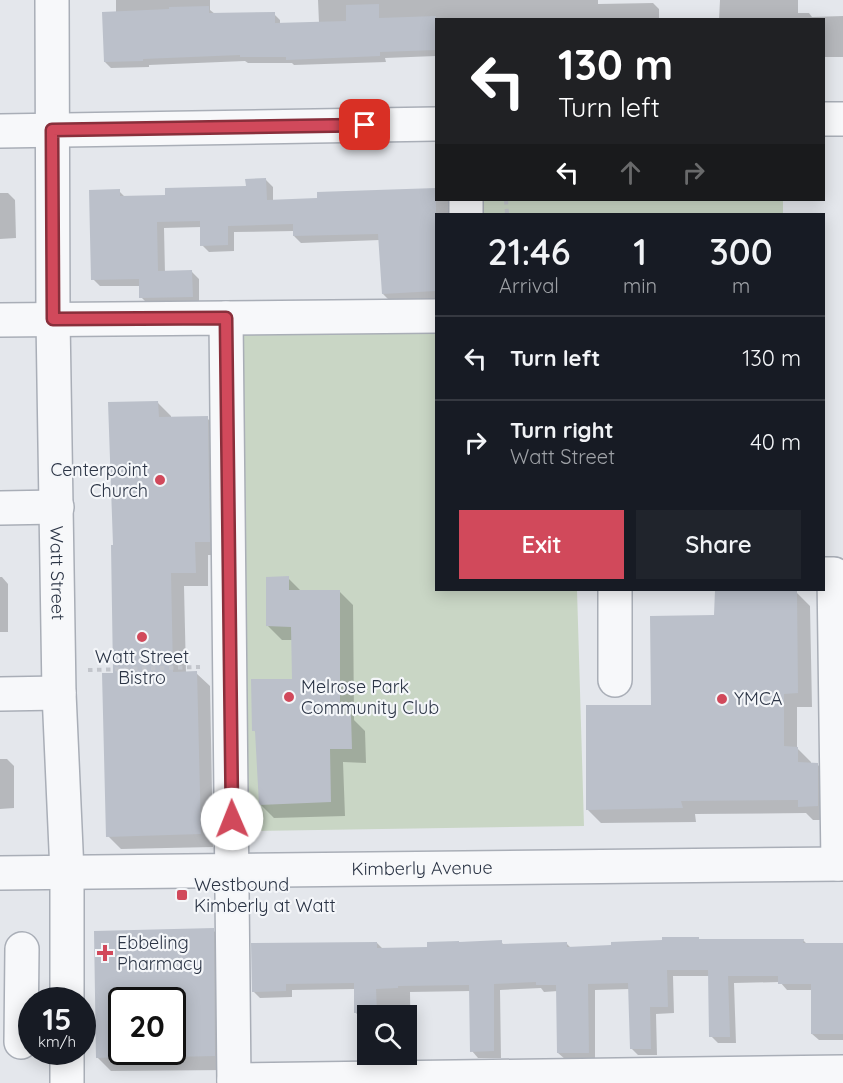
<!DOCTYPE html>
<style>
body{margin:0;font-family:Quicksand,sans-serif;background:#20242c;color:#f1f3f6;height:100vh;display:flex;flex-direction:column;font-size:22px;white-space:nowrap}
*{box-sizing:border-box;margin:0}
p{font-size:20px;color:#9ea1a6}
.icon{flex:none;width:33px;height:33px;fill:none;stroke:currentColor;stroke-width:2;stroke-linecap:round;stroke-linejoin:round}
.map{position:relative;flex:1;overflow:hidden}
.sheet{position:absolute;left:435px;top:213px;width:390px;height:378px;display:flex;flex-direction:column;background:#171b24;border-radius:0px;box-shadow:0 3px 15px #0003}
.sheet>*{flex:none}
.top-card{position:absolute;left:435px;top:18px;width:390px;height:183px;border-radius:0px;box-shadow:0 3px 15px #0003;background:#202124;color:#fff;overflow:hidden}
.controls{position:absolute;left:357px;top:1005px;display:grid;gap:12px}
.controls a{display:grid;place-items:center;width:60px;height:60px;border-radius:0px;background:#171b24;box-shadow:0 3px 15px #0003;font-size:30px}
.speed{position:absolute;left:18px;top:987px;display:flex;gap:12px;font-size:30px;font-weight:700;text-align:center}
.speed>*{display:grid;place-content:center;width:78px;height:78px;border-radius:50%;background:#171b24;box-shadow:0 3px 15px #0003;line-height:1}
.speed small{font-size:15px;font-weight:400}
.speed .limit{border:3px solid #111;border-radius:9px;background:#fff;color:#111}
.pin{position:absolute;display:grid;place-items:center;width:51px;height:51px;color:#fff;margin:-26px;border-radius:12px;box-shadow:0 3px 9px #0006}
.me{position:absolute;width:66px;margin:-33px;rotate:359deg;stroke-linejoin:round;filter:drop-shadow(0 0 4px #0008)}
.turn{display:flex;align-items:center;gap:21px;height:126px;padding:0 24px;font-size:27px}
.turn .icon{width:78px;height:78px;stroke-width:2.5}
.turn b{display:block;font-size:42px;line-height:51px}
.lanes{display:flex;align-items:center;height:57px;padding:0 24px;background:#0003;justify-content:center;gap:30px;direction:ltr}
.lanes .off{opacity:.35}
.eta{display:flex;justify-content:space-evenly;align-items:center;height:102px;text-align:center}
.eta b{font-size:36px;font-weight:600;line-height:42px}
.cta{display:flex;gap:12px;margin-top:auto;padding:12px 24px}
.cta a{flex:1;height:69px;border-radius:0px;background:#d1495b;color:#fff;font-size:24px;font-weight:600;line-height:69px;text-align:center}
.cta a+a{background:#20242c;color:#f1f3f6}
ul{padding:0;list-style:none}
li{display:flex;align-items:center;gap:18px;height:84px;padding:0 24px;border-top:2px solid #363941}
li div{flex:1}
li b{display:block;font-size:22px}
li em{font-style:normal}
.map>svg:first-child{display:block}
.green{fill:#c9d6c5}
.shadow{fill:#0003;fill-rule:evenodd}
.building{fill:#bbc0ca}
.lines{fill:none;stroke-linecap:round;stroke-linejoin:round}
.minor-casing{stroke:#a9aeb7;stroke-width:36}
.path{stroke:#c2c5cb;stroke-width:4;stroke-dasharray:4.5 4.5;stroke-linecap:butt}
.minor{stroke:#f7f8fa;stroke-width:33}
.route-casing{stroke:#882f3b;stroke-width:15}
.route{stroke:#d1495b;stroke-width:10}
.poi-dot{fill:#d1495b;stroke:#f4f6f9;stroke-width:2}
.labels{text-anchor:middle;stroke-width:4.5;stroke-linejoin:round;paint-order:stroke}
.poi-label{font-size:18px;fill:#2b3445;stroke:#f4f6f9;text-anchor:start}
.street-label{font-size:18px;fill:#2b3445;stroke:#f4f6f9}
</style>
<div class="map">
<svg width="843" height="1083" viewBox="0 0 843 1083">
<rect width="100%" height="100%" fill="#e4e7ec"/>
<!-- green -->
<path class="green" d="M478 200H783V214H478Z
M436 326V590H577L584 826 246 831 243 332Z"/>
<!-- shadow -->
<path class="shadow" d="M116 0H210V10L215 14H274L280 20V25L319 23 318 0H598V4L653 3 659 9V20H436V56L385 58 386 62 294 65 292 63H248L245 61 149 65V67L111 68 105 62 116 13Z
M720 0H798V13H809L812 17 843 16V57H824V20H719Z
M266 180 273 187V201L319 199V193L436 190V200H456L454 214H436V304H426L421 299 390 301 383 294 380 240 301 243 294 236V231L234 232V251L209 252 202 245V227L164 228 165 273 192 272 199 279V304H148L141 297V286H100L93 279 119 191 125 197H166L247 188Z
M0 193H8L15 200 16 238 0 239Z
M158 403 171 416V418H207L220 431 222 555H208V586H184L186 673H196L210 686 213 847 121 849 108 836 115 675Z
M0 577H2L8 584V632H0Z
M288 578 301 591H339L353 605 354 720 365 731 366 763 343 762 345 816 274 818 260 804 257 734 254 730 294 680 293 640H282L268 626Z
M717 590H745L748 592H796L810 606 812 707H797V748L811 762V764H817L831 778 832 820H813L806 813 695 814 696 822 601 823 587 809 653 706 716 616Z
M0 759H7L14 766V808L0 809Z
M213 930 227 944 228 1070 111 1071 97 1057 96 932ZM122 1000H172V1052H122Z
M803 940 808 945 843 944V1040H819L812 1034 813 990H787L780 982 734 983 736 1043H718L711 1036 710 976H673L674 1013 656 1014 657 1055H638L631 1048 630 989 595 990V1059H565L558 1053V991L544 992 541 988 500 990 501 1058H478L472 1051 471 991 410 992 411 1060 385 1061 378 1054H406V1016H368V1019H362L355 1012V989L292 990V997L260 998 253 991 377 943 383 949 428 948 501 942 504 945 566 943 571 948 700 941Z"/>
<!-- building -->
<path class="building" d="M379 4V18L436 16V50L380 52V56L286 60V57H240V55L143 59V61L104 62 102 12 169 9V7L209 6V13L275 12V23L346 21V5Z
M266 178 267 200 317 198V192L436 188V291L382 294 378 234 293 236V224L228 226V245L200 246V221L157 222 158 271 192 270 193 297 139 298V279L91 280 89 190 120 189V196L165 195V188L246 186 245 179Z
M158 401 159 417 208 416 210 542H195L196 573H171L173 672 197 671 201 834 106 837 102 673H113L111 545H113L108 402Z
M289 576V590H340V715H351L352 749H330L331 802 259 805 255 731H252L251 679H292L291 627 266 626V577Z
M715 590H737V591H797L798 693 784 694V746L798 747V762L818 763V806L798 807V800L681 801 683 808 586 810V705H651L650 616 714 615Z
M214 928 215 1056 172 1057V1000H122V1057L96 1058 94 931Z
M662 937H699V939H804L803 943H843V1034H811V984H778V976H728L730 1037H709L708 970H667L668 1007H650L651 1049H630L628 983 588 984 589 1053H557L556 985H536V982L494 984V1051L470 1052 469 985 398 986V988L376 989 377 1012 354 1013V983L286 984V991L252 992 251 943 377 942V948L427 947V942L459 941V942L502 940V944L567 942V947L611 945V942L662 940Z"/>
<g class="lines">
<defs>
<g id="minor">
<path id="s1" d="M52 0 53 319 59 693 67 872V1000"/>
<path d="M824 119H843"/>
<path d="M0 131 436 124"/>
<path d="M466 200V214"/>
<path d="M226 318 436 316"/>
<path d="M0 320 226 318 234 1083"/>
<path d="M0 508 57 507"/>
<path d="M824 574H834L838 864"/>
<path d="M615 590V680"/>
<path d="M0 694 59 693"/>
<path id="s2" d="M0 873 843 864"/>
<path d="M21 1042 22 949"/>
<path d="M67 1052V1083"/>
<path d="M234 1080 843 1072"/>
</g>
</defs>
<!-- minor casing -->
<use href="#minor" class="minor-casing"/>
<!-- path -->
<path class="path" d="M506 200 507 214
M88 670 200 667"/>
<!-- minor -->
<use href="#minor" class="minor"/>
</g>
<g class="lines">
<defs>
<path id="route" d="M232 819 226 318 53 319 52 130 365 125"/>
</defs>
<!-- route casing -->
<use href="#route" class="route-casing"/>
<!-- route -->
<use href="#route" class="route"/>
</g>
<!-- markers -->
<g class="poi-dot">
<circle cx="160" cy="480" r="6"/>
<circle cx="142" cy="637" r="6"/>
<circle cx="289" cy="697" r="6"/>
<circle cx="722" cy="699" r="6"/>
<rect x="176" y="889" width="12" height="12" rx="3"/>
<path d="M102 944h6v6h6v6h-6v6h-6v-6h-6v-6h6z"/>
</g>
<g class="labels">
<!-- poi labels -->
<g class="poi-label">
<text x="148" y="476" text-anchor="end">Centerpoint<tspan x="148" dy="21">Church</tspan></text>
<text x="142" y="663" text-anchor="middle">Watt Street<tspan x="142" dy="21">Bistro</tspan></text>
<text x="301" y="693">Melrose Park<tspan x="301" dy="21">Community Club</tspan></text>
<text x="734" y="705">YMCA</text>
<text x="194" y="891">Westbound<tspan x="194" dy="21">Kimberly at Watt</tspan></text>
<text x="117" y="949">Ebbeling<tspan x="117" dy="21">Pharmacy</tspan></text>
</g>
<!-- street labels -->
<g class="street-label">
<text dy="6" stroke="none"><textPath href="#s1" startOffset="573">Watt Street</textPath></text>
<text dy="6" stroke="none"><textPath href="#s2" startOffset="422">Kimberly Avenue</textPath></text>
</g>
</g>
</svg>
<div class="controls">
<a><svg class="icon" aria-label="search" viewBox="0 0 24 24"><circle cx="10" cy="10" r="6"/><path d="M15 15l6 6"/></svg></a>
</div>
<div class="speed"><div>15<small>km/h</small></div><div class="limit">20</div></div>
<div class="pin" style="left:365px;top:125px;background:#d93025"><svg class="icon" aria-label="arrive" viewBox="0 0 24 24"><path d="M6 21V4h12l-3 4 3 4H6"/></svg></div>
<svg class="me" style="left:232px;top:819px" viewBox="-20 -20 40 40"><circle r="19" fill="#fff"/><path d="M0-13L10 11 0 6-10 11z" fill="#d1495b"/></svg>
<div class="top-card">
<div class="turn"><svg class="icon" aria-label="left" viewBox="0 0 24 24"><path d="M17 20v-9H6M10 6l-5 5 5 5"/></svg><div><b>130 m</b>Turn left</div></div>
<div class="lanes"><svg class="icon" aria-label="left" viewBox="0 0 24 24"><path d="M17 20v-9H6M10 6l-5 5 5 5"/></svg><svg class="icon off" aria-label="ahead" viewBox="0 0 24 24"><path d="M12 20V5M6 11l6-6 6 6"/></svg><svg class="icon off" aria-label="right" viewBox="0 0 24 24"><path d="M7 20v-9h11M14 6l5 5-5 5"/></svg></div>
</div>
<section class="sheet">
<div class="eta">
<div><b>21:46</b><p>Arrival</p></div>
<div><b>1</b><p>min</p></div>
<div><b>300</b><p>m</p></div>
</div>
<ul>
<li><svg class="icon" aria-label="left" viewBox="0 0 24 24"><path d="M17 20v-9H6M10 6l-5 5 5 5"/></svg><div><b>Turn left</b></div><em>130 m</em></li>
<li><svg class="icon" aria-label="right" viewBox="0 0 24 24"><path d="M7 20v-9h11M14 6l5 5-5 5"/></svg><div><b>Turn right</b><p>Watt Street</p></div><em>40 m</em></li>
</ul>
<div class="cta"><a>Exit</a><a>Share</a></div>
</section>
</div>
